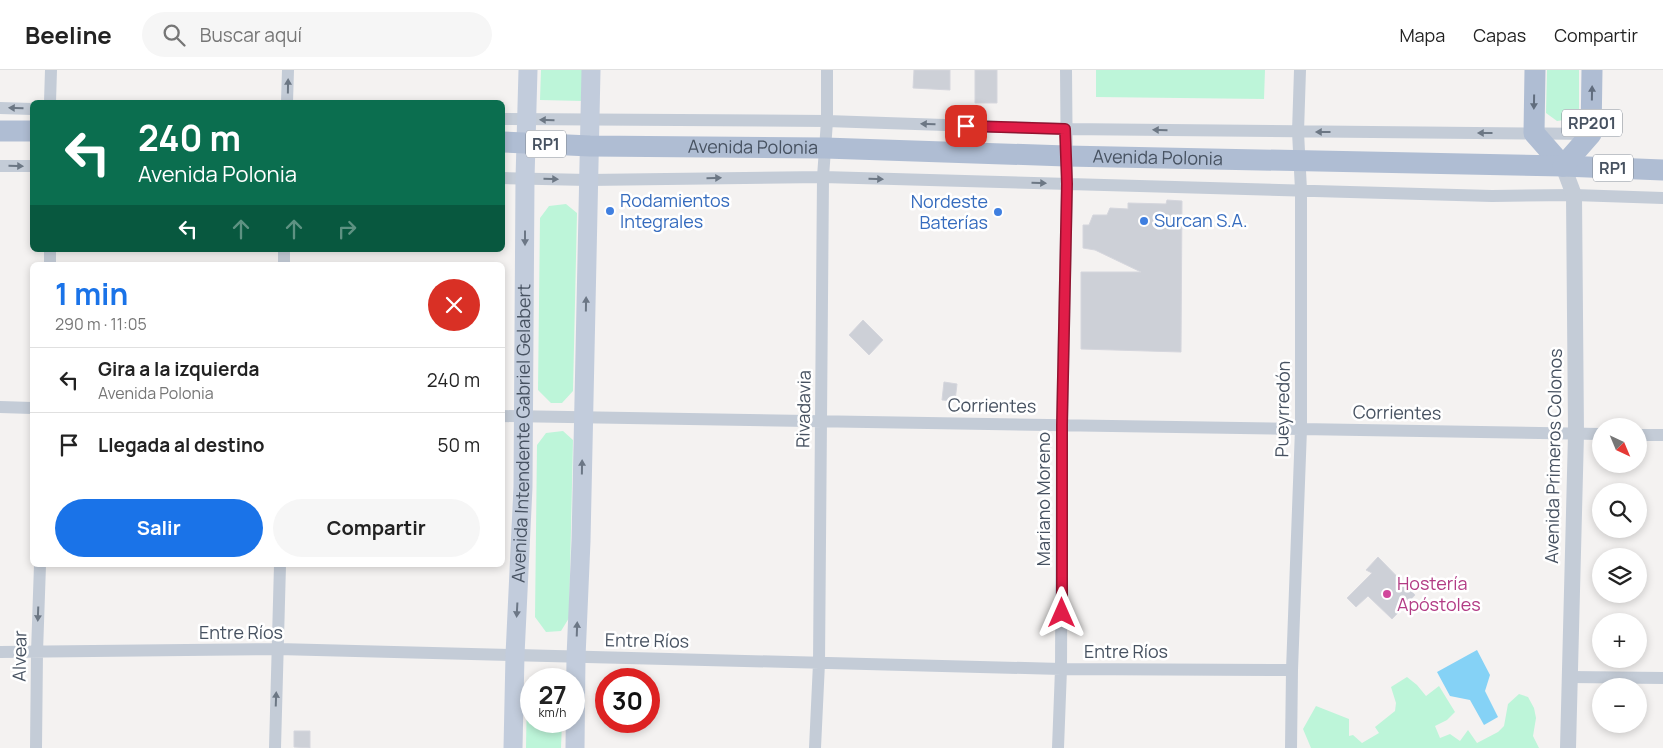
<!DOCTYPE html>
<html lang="es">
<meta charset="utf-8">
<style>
body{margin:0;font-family:Manrope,sans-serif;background:#f6f6f6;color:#222;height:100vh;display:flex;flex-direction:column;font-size:19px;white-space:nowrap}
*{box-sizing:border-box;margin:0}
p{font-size:16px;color:#767676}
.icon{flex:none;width:28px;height:28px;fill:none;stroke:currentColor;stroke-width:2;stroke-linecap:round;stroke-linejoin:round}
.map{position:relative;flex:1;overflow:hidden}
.drawer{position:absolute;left:30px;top:192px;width:475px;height:305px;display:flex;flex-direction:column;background:#fff;border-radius:8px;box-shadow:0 2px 8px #0003}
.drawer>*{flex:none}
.top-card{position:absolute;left:30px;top:30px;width:475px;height:152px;border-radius:8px;box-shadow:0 2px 8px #0003;background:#0b6e4f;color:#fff;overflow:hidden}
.needle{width:32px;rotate:136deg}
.controls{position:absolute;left:1592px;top:348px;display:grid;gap:10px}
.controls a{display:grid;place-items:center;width:55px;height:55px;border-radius:50%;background:#fff;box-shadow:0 2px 8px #0003;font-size:25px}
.speed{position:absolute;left:520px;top:598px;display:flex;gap:10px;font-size:25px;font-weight:700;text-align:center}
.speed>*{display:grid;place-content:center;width:65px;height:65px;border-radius:50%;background:#fff;box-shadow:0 2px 8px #0003;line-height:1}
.speed small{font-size:12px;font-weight:400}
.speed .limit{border:8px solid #d22;background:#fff;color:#111}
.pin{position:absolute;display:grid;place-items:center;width:42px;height:42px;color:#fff;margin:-21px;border-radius:10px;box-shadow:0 2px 8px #0006}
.me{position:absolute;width:55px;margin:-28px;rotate:0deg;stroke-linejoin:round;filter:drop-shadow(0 0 4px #0008)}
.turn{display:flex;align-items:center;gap:18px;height:105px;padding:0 25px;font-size:22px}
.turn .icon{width:65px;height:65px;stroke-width:2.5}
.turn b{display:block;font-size:35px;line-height:42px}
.lanes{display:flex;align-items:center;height:48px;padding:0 25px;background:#0003;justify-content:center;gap:25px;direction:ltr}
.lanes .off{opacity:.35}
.round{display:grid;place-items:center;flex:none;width:52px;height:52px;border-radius:26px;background:#f6f6f6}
.head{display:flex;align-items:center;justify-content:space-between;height:85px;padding:0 25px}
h1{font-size:30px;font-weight:700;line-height:38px;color:#1a73e8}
.primary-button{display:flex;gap:10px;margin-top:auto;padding:10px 25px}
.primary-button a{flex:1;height:58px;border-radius:30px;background:#1a73e8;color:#fff;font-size:20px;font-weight:700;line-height:58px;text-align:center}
.primary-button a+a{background:#f6f6f6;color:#222}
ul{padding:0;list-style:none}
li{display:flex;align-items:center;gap:15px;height:65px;padding:0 25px;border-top:1px solid #e0e0e0}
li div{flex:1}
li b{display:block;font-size:19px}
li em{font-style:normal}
header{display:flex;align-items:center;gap:30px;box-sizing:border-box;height:70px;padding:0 25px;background:#fff;border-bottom:1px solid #e0e0e0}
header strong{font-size:24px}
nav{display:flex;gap:28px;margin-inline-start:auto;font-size:18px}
.search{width:350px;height:45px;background:#f6f6f6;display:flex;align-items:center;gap:12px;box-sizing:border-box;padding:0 18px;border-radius:28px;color:#767676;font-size:19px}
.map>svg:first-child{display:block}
.green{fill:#bdf5d9}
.water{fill:#85d2f6}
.building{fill:#cdd0d7;stroke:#d5d6dd}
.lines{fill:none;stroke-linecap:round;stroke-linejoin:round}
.minor{stroke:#c4ccd7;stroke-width:12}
.tertiary{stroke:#c4ccd7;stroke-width:16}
.secondary{stroke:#c2ccdc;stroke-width:19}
.primary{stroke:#afbdd3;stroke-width:21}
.oneway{fill:#6c7784}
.oneway2{fill:#616d7e}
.oneway3{fill:#6c7786}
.route-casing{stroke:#92132f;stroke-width:12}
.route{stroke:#e11d48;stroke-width:9}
.shop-dot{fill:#3f7fe0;stroke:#fff;stroke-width:2}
.hotel-dot{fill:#d1479c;stroke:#fff;stroke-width:2}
.labels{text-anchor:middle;stroke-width:5;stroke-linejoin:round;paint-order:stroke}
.shield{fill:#fff;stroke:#7e8690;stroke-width:1}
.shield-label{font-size:16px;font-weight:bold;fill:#475261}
.street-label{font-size:18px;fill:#475261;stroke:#fff}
.shop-label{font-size:18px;fill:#366cbe;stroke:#fff;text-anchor:start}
.hotel-label{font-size:18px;fill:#b23c85;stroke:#fff;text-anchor:start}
</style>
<header>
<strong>Beeline</strong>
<div class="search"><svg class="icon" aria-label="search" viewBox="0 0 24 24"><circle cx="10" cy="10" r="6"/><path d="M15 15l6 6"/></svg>Buscar aquí</div>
<nav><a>Mapa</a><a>Capas</a><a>Compartir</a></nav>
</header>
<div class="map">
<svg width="1663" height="678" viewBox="0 0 1663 678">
<rect width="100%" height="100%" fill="#f4f2f1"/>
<!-- green -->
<path class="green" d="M541 0H584L583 31 540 30Z
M1096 0H1265L1264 29 1096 27Z
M1547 0H1579V39L1571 49 1557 51 1546 43Z
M566 134 577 143 573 321 562 333H551L538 320 540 148 549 136Z
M563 361 573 370 569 548 561 561 546 562 535 547 537 375 546 363Z
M1407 607 1417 615 1426 626 1439 616 1455 642 1447 650 1435 656 1440 668 1450 664 1460 671 1468 660 1477 673 1498 662 1504 656 1508 634 1519 624 1528 627 1534 638 1536 648 1533 666 1539 678H1311L1303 659 1316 636 1349 649V666L1353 665 1362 673 1379 663 1375 657 1395 641 1396 633 1391 617Z
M531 614V651H562L561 678H526L527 620Z"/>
<!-- water -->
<path class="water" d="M1477 580 1490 605 1485 621 1498 647 1484 655 1470 630 1450 626 1437 602Z"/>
<!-- building -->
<path class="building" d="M914 0H950V20L913 18Z
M975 0H997V33H975Z
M1167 130 1182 131 1181 282 1081 279V202H1141L1095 180 1083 178V155H1089L1093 145H1107L1110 138 1128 139V133L1166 134Z
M863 250 883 270 869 285 849 265Z
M944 312 957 314 955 331 942 330Z
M1378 487 1415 525 1392 549 1368 526 1356 537 1347 528 1372 503 1366 500Z
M294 661H310V678L294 677Z"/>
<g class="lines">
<!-- minor -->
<path class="minor" d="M50 32 51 0
M287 32 288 0
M0 38 32 39
M502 49 827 51 1065 59 1591 64
M0 96H32
M502 108 588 110 823 107 1492 126 1574 125 1663 128
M50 195V180
M284 195V180
M0 337 32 338
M502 346 1601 364
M1639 365H1663
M0 582 278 579 1061 599 1292 600
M1570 607 1663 608
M36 678 37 582 40 495
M275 678 280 495
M815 678 819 593 823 107 827 51V0
M1058 678 1061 599 1062 355 1067 114 1066 0
M1291 678 1292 600 1301 359V120L1298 62 1300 0"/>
<!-- tertiary -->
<path class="tertiary" d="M1563 96 1574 125 1576 364 1568 678"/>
<!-- secondary -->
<g class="secondary">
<path id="s1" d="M513 678 515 585 523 417 525 109 528 0"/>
<path d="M575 678 576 587 581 471 591 0"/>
</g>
<!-- primary -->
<g class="primary">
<path d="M1535 0 1534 63 1563 96"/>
<path d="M0 61H32"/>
<path id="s2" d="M502 72 590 76 825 78 1066 86 1563 96 1663 100"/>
<path d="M1563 96 1591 64 1592 0"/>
</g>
</g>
<!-- one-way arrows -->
<defs><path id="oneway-solid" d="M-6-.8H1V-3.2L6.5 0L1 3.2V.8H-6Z" transform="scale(1.25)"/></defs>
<g class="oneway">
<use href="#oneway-solid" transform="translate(288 16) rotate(-89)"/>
<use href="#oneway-solid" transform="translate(16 38) rotate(-178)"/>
<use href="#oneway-solid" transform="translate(547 50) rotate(-179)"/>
<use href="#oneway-solid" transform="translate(928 54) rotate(-178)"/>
<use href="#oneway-solid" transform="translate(1160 60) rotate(-179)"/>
<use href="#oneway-solid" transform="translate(1323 62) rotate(-180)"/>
<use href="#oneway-solid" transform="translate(1485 63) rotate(-180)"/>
<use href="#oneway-solid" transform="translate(16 96) rotate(1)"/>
<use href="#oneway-solid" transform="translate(714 108) rotate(-1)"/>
<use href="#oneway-solid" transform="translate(551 109) rotate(1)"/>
<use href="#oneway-solid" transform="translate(876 109) rotate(2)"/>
<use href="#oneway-solid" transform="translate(1039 113) rotate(2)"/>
<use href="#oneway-solid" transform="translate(38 544) rotate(92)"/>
<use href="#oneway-solid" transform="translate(276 629) rotate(-88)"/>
</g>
<g class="oneway2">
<use href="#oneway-solid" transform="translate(1592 23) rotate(-89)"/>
<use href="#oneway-solid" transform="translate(1534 32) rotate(91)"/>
</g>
<g class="oneway3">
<use href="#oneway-solid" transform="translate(525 168) rotate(90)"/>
<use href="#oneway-solid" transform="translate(586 234) rotate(-89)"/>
<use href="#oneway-solid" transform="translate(582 397) rotate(-89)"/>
<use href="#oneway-solid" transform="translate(517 540) rotate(93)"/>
<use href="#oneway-solid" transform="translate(577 559) rotate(-88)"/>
</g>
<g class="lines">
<defs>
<path id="route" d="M966 56 1065 59 1067 114 1062 355V543"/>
</defs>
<!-- route casing -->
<use href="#route" class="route-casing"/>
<!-- route -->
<use href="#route" class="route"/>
</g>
<!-- markers -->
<g class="shop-dot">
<circle cx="610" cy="141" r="5"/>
<circle cx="998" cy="142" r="5"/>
<circle cx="1144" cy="151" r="5"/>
</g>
<circle class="hotel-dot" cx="1387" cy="524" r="5"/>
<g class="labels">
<!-- shield labels -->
<g class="shield">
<rect x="1562" y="39.5" width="60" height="27" rx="4"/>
<rect x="526" y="60.5" width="40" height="27" rx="4"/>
<rect x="1593" y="84.5" width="40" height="27" rx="4"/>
</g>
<g class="shield-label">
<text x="1592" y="59">RP201</text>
<text x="546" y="80">RP1</text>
<text x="1613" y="104">RP1</text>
</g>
<!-- street labels -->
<g class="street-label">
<text dy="6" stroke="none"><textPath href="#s2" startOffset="251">Avenida Polonia</textPath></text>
<text dy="6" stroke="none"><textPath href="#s2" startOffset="656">Avenida Polonia</textPath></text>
<text transform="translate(992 336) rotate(1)" y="6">Corrientes</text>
<text transform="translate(804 339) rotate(-89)" y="6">Rivadavia</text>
<text transform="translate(1283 339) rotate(-89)" y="6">Pueyrredón</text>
<text transform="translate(1397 343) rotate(1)" y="6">Corrientes</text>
<text dy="6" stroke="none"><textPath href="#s1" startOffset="315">Avenida Intendente Gabriel Gelabert</textPath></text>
<text transform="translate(1554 386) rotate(-89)" y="6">Avenida Primeros Colonos</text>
<text transform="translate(1044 429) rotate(-90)" y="6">Mariano Moreno</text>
<text x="241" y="569">Entre Ríos</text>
<text transform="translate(647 571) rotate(1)" y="6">Entre Ríos</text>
<text x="1126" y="588">Entre Ríos</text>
<text transform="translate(20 586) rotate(-89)" y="6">Alvear</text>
</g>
<!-- shop labels -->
<g class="shop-label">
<text x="620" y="137">Rodamientos<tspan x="620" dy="21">Integrales</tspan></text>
<text x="988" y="138" text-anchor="end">Nordeste<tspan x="988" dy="21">Baterías</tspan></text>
<text x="1154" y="157">Surcan S.A.</text>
</g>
<!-- hotel labels -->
<g class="hotel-label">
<text x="1397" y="520">Hostería<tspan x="1397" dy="21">Apóstoles</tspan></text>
</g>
</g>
</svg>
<div class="controls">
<a><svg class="needle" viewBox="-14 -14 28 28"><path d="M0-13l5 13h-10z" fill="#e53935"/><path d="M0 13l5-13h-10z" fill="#767676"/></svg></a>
<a><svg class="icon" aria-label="search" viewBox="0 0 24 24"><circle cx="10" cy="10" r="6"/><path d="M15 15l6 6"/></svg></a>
<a><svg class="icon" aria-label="layers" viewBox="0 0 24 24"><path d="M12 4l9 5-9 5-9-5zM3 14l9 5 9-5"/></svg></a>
<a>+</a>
<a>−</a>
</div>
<div class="speed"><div>27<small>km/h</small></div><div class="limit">30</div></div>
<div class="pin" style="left:966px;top:56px;background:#d93025"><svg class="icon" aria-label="arrive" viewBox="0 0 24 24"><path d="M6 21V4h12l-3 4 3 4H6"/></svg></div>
<svg class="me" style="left:1062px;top:543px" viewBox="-20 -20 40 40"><path d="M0-17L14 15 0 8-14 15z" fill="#e11d48" stroke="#fff" stroke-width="4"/></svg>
<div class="top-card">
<div class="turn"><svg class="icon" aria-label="left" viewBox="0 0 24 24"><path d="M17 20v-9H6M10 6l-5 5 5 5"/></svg><div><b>240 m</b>Avenida Polonia</div></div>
<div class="lanes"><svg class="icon" aria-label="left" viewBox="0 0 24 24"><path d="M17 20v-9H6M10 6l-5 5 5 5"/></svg><svg class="icon off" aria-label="ahead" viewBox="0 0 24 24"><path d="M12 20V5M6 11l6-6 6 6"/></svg><svg class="icon off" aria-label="ahead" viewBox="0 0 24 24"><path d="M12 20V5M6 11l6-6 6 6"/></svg><svg class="icon off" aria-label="right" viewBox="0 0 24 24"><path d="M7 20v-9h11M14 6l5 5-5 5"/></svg></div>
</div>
<section class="drawer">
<div class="head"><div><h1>1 min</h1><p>290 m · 11:05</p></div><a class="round" style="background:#d93025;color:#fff"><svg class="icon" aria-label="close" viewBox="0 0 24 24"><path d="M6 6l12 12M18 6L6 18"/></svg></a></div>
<ul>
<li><svg class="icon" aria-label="left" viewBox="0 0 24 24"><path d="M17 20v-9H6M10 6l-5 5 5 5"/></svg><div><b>Gira a la izquierda</b><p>Avenida Polonia</p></div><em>240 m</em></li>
<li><svg class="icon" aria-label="arrive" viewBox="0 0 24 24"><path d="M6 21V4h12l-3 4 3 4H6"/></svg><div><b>Llegada al destino</b></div><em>50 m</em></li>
</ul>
<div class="primary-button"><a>Salir</a><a>Compartir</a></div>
</section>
</div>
